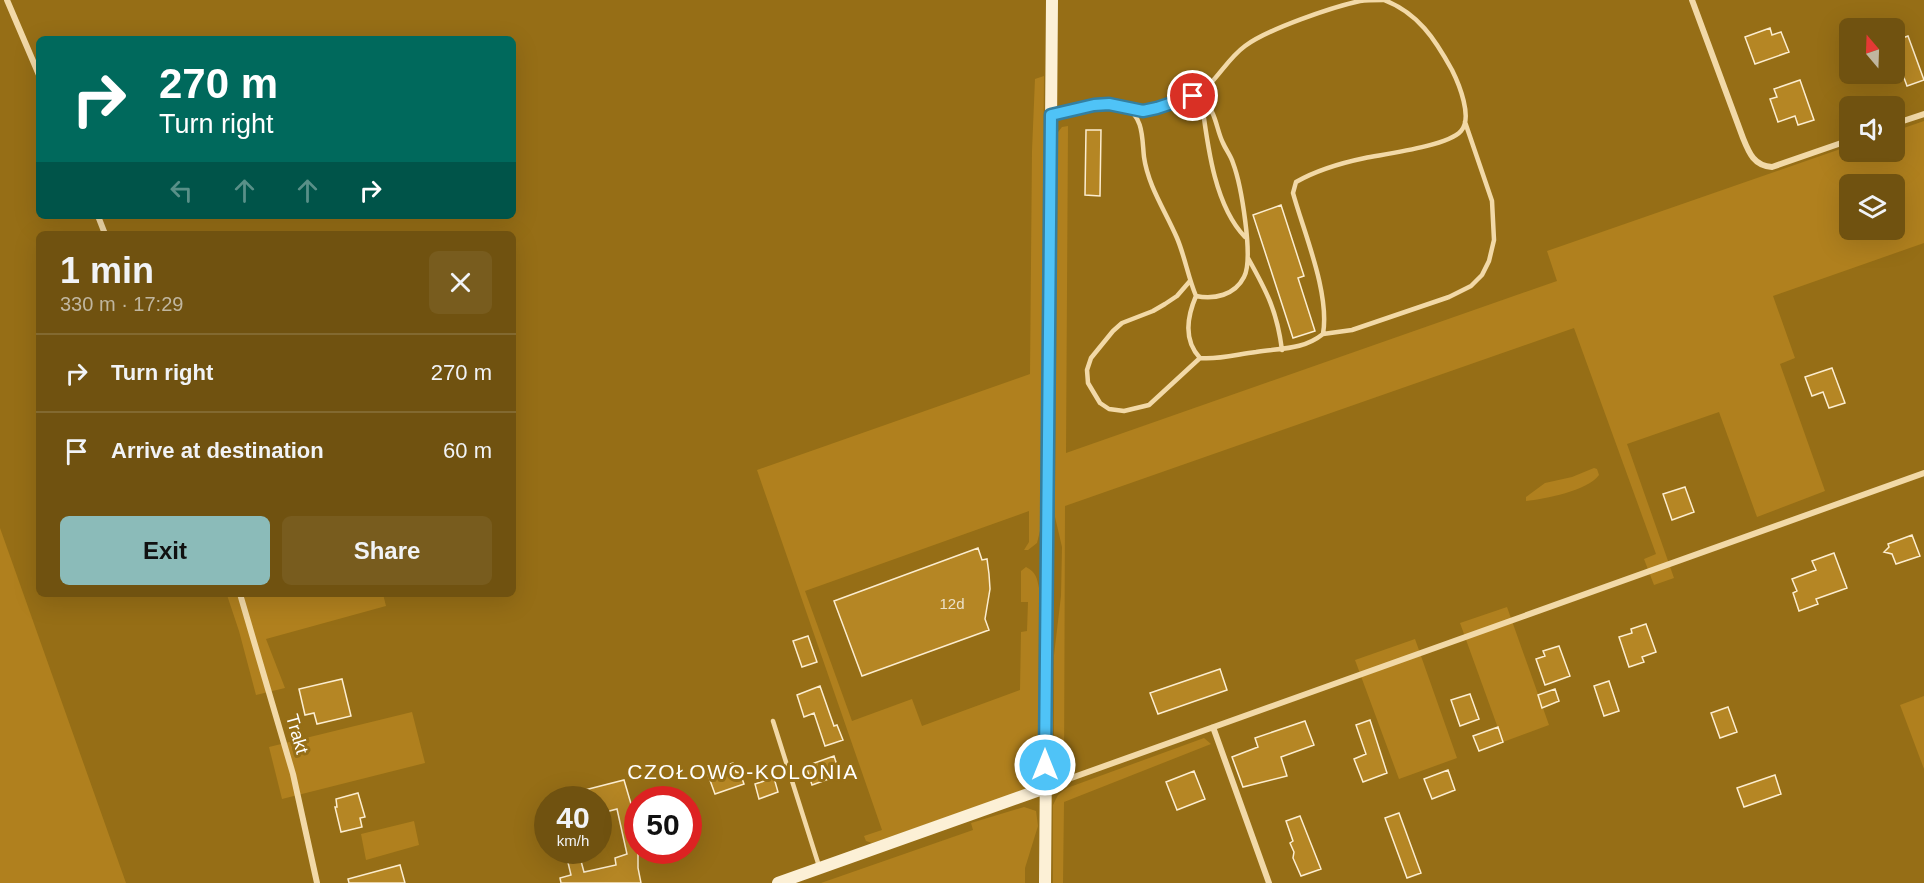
<!DOCTYPE html>
<meta charset="utf-8">
<style>
body{margin:0;font-family:Arial,sans-serif;background:#785c1e;color:#f1f3f6;height:100vh;display:flex;flex-direction:column;font-size:22px;white-space:nowrap}
*{box-sizing:border-box;margin:0}
p{font-size:20px;color:#c0b69f}
.icon{flex:none;width:33px;height:33px;fill:none;stroke:currentColor;stroke-width:2;stroke-linecap:round;stroke-linejoin:round}
.map{position:relative;flex:1;overflow:hidden}
.panel{position:absolute;left:36px;top:231px;width:480px;height:366px;display:flex;flex-direction:column;background:#705210;border-radius:9px;box-shadow:0 6px 24px #0002}
.panel>*{flex:none}
.top-card{position:absolute;left:36px;top:36px;width:480px;height:183px;border-radius:9px;box-shadow:0 6px 24px #0002;background:#00695c;color:#fff;overflow:hidden}
.needle{width:39px;rotate:341deg}
.controls{position:absolute;left:1839px;top:18px;display:grid;gap:12px}
.controls a{display:grid;place-items:center;width:66px;height:66px;border-radius:9px;background:#705210;box-shadow:0 6px 24px #0002;font-size:30px}
.speed{position:absolute;left:534px;top:786px;display:flex;gap:12px;font-size:30px;font-weight:700;text-align:center}
.speed>*{display:grid;place-content:center;width:78px;height:78px;border-radius:50%;background:#705210;box-shadow:0 6px 24px #0002;line-height:1}
.speed small{font-size:15px;font-weight:400}
.speed .limit{border:9px solid #d22;background:#fff;color:#111}
.pin{position:absolute;display:grid;place-items:center;width:51px;height:51px;color:#fff;margin:-26px;border:3px solid #fff;border-radius:50%;box-shadow:0 2px 6px #0007}
.me{position:absolute;width:66px;margin:-33px;rotate:0deg;stroke-linejoin:round;filter:drop-shadow(0 0 4px #0008)}
.turn{display:flex;align-items:center;gap:21px;height:126px;padding:0 24px;font-size:27px}
.turn .icon{width:78px;height:78px;stroke-width:2.5}
.turn b{display:block;font-size:42px;line-height:51px}
.lanes{display:flex;align-items:center;height:57px;padding:0 24px;background:#0003;justify-content:center;gap:30px;direction:ltr}
.lanes .off{opacity:.35}
.round{display:grid;place-items:center;flex:none;width:63px;height:63px;border-radius:9px;background:#785c1e}
.head{display:flex;align-items:center;justify-content:space-between;height:102px;padding:0 24px}
h1{font-size:36px;font-weight:600;line-height:45px}
.primary-button{display:flex;gap:12px;margin-top:auto;padding:12px 24px}
.primary-button a{flex:1;height:69px;border-radius:9px;background:#8bbbb9;color:#111;font-size:24px;font-weight:600;line-height:69px;text-align:center}
.primary-button a+a{background:#785c1e;color:#f1f3f6}
ul{padding:0;list-style:none}
li{display:flex;align-items:center;gap:18px;height:78px;padding:0 24px;border-top:2px solid #826930}
li div{flex:1}
li b{display:block;font-size:22px}
li em{font-style:normal}
.map>svg:first-child{display:block}
.green{fill:#b0801e;fill-rule:evenodd}
.building{fill:#b58624;stroke:#fcedcf;stroke-width:1.5}
.lines{fill:none;stroke-linecap:round;stroke-linejoin:round}
.lane{stroke:#f2d9a7;stroke-width:4.5}
.street{stroke:#f2d9a7;stroke-width:6}
.secondary{stroke:#fcf0d6;stroke-width:12}
.route-casing{stroke:#337fa1;stroke-width:15}
.route{stroke:#4fc3f7;stroke-width:10}
.labels{text-anchor:middle;stroke-width:6;stroke-linejoin:round;paint-order:stroke}
.number-label{font-size:15px;fill:#ece1c8}
.street-label{font-size:18px;fill:#fff;stroke:#966e16}
.quarter-label{font-size:21px;letter-spacing:1.5px;fill:#fff;stroke:#966e16}
</style>
<div class="map">
<svg width="1924" height="883" viewBox="0 0 1924 883">
<rect width="100%" height="100%" fill="#966e16"/>
<!-- green -->
<path class="green" d="M1044 76 1040 531 1037 543 1028 550H1024L1029 542V511L805 591 852 721 912 699 922 726 1020 690 1021 632 1027 631 1028 602H1021V571L1026 567C1036 572 1037 578 1039 588L1038 773 1035 782 1022 791 872 843 866 841 864 836 882 830 757 470 1030 374 1032 151 1035 79Z
M1924 121V243L1773 296 1795 358 1780 364 1825 491 1757 517 1719 412 1627 444 1674 578 1654 585 1644 559 1656 554 1574 328 1065 506 1064 774 1060 773 1054 767V655L1061 596 1062 547 1055 517V482L1058 132 1062 127 1068 126 1066 453 1557 281 1547 251 1849 146 1850 152H1894L1895 131ZM1850 184H1894V230H1850Z
M1594 468 1597 469 1599 475C1587 491 1545 499 1526 501V497L1545 483 1572 477Z
M0 528 126 883H0Z
M233 594H383L386 606 266 639 285 688 256 695 239 631 227 595Z
M1507 607 1549 725 1503 742 1460 623Z
M1415 639 1457 758 1399 779 1355 660Z
M1924 696V769L1900 705Z
M412 712 425 763 282 799 269 747Z
M1204 738 1211 744 1064 802 1063 883H1053V805L1058 795 1067 788Z
M1024 807 1036 811 1038 826 1025 868V883H821L973 830 971 823Z
M414 821 419 845 366 860 361 834Z"/>
<!-- building -->
<path class="building" d="M1770 28 1772 35 1781 32 1789 52 1755 64 1745 37Z
M1908 36 1924 80 1907 86 1903 75 1894 79V41Z
M1800 80 1814 120 1798 125 1795 116 1778 122 1770 99 1777 97 1774 89Z
M1086 130H1101L1100 196 1085 195Z
M1281 205 1304 276 1298 278 1315 331 1293 338 1253 215Z
M1832 368 1845 403 1829 408 1823 392 1812 396 1805 377Z
M1685 487 1694 512 1672 520 1663 494Z
M1912 535 1920 556 1896 564 1892 554 1884 552 1889 547 1888 544Z
M978 548 982 560 987 559 989 574 990 589 985 619 989 630 862 676 834 601Z
M1834 553 1847 588 1816 599 1818 604 1799 611 1793 593 1797 591 1792 579 1816 570 1812 561Z
M1646 624 1656 652 1642 657 1644 662 1629 667 1619 637 1632 633 1631 629Z
M808 636 817 662 802 667 793 641Z
M1559 646 1570 676 1545 685 1536 659 1545 656 1543 651Z
M1220 669 1227 690 1158 714 1150 693Z
M342 679 351 716 317 724 314 713 305 715 299 689Z
M1609 681 1619 711 1604 716 1594 686Z
M820 686 834 726 837 725 843 740 825 746 814 713 804 717 797 695Z
M1555 689 1559 701 1542 708 1538 695Z
M1470 694 1479 719 1460 726 1451 700Z
M1728 707 1737 732 1720 738 1711 713Z
M1370 720 1387 773 1363 782 1354 759 1366 754 1356 725Z
M1305 721 1314 745 1281 757 1287 776 1243 787 1232 757 1258 747 1255 738Z
M1498 727 1503 742 1479 751 1473 736Z
M834 756 840 775 812 785 806 766Z
M733 763 736 772 740 773 744 784 715 794 707 772Z
M1448 770 1455 790 1432 799 1424 779Z
M1194 771 1205 799 1177 810 1166 782Z
M1775 775 1781 794 1744 807 1737 788Z
M774 778 778 792 759 799 755 784Z
M624 780 634 814 638 813V868L641 883H561L560 878 571 875 565 850H578L584 872 616 865 615 858 627 854 617 809 598 814V800H566L565 795Z
M358 793 365 817 360 818 362 827 341 832 335 807H337L336 799Z
M1399 813 1421 873 1407 878 1385 818Z
M1300 816 1321 869 1301 876 1293 858 1294 852 1290 843 1293 841 1286 821Z
M400 865 405 883H349L348 879Z"/>
<g class="lines">
<!-- lane -->
<path class="lane" d="M1201 96C1207 140 1213 204 1245 237
M1127 109C1133 109 1139 111 1145 110 1160 109 1198 98 1208 86 1221 73 1230 57 1245 46 1268 29 1332 7 1360 1 1367 0 1376 0 1383 0
M1052 115C1076 111 1101 98 1125 108 1144 116 1142 140 1144 157 1148 186 1166 212 1177 238 1185 257 1188 277 1196 296 1214 300 1235 295 1244 277 1254 259 1241 184 1233 163 1231 156 1226 150 1223 143 1218 133 1217 122 1212 112 1209 105 1205 99 1201 92
M1248 258C1267 292 1277 311 1282 350
M1190 281 1177 296 1165 304 1153 311 1122 323 1113 331 1091 358 1087 370 1088 383 1100 403 1109 409 1124 411 1149 405 1200 358
M1196 296C1187 317 1183 340 1200 358 1219 360 1238 354 1256 352 1281 348 1303 350 1323 334 1330 293 1304 233 1293 193L1296 182C1317 170 1341 163 1365 158 1385 154 1448 146 1461 131 1473 118 1459 84 1452 70 1435 39 1418 13 1384 0
M1323 334 1352 330 1449 297 1471 286 1482 275 1489 261 1494 240 1492 201 1465 122
M773 721 819 866"/>
<!-- street -->
<path class="street" d="M7 0 39 75
M1692 0 1743 138C1749 153 1754 166 1772 167L1850 140
M1894 124 1924 114
M98 216 105 234
M240 594 293 774 317 883
M1213 727 1269 883
M1046 787 1924 473"/>
<!-- secondary -->
<path class="secondary" d="M778 883 1045 788
M1045 883 1052 0"/>
</g>
<g class="lines">
<defs>
<path id="route" d="M1045 765 1051 115 1094 105 1109 104 1143 111 1157 108 1193 96"/>
</defs>
<!-- route casing -->
<use href="#route" class="route-casing"/>
<!-- route -->
<use href="#route" class="route"/>
</g>
<g class="labels">
<!-- number labels -->
<g class="number-label">
<text x="952" y="609">12d</text>
</g>
<!-- street labels -->
<g class="street-label">
<text transform="translate(297 734) rotate(74)" y="6">Trakt</text>
</g>
<!-- quarter labels -->
<g class="quarter-label">
<text x="743" y="779">CZOŁOWO-KOLONIA</text>
</g>
</g>
</svg>
<div class="controls">
<a><svg class="needle" viewBox="-14 -14 28 28"><path d="M0-13l5 13h-10z" fill="#e53935"/><path d="M0 13l5-13h-10z" fill="#c0b69f"/></svg></a>
<a><svg class="icon" aria-label="sound" viewBox="0 0 24 24"><path d="M4 9h4l5-4v14l-5-4H4zM17 9q2 3 0 6"/></svg></a>
<a><svg class="icon" aria-label="layers" viewBox="0 0 24 24"><path d="M12 4l9 5-9 5-9-5zM3 14l9 5 9-5"/></svg></a>
</div>
<div class="speed"><div>40<small>km/h</small></div><div class="limit">50</div></div>
<div class="pin" style="left:1193px;top:96px;background:#d93025"><svg class="icon" aria-label="arrive" viewBox="0 0 24 24"><path d="M6 21V4h12l-3 4 3 4H6"/></svg></div>
<svg class="me" style="left:1045px;top:765px" viewBox="-20 -20 40 40"><circle r="17" fill="#4fc3f7" stroke="#fff" stroke-width="3"/><path d="M0-11L8 9 0 5-8 9z" fill="#fff"/></svg>
<div class="top-card">
<div class="turn"><svg class="icon" aria-label="right" viewBox="0 0 24 24"><path d="M7 20v-9h11M14 6l5 5-5 5"/></svg><div><b>270 m</b>Turn right</div></div>
<div class="lanes"><svg class="icon off" aria-label="left" viewBox="0 0 24 24"><path d="M17 20v-9H6M10 6l-5 5 5 5"/></svg><svg class="icon off" aria-label="ahead" viewBox="0 0 24 24"><path d="M12 20V5M6 11l6-6 6 6"/></svg><svg class="icon off" aria-label="ahead" viewBox="0 0 24 24"><path d="M12 20V5M6 11l6-6 6 6"/></svg><svg class="icon" aria-label="right" viewBox="0 0 24 24"><path d="M7 20v-9h11M14 6l5 5-5 5"/></svg></div>
</div>
<section class="panel">
<div class="head"><div><h1>1 min</h1><p>330 m · 17:29</p></div><a class="round"><svg class="icon" aria-label="close" viewBox="0 0 24 24"><path d="M6 6l12 12M18 6L6 18"/></svg></a></div>
<ul>
<li><svg class="icon" aria-label="right" viewBox="0 0 24 24"><path d="M7 20v-9h11M14 6l5 5-5 5"/></svg><div><b>Turn right</b></div><em>270 m</em></li>
<li><svg class="icon" aria-label="arrive" viewBox="0 0 24 24"><path d="M6 21V4h12l-3 4 3 4H6"/></svg><div><b>Arrive at destination</b></div><em>60 m</em></li>
</ul>
<div class="primary-button"><a>Exit</a><a>Share</a></div>
</section>
</div>
